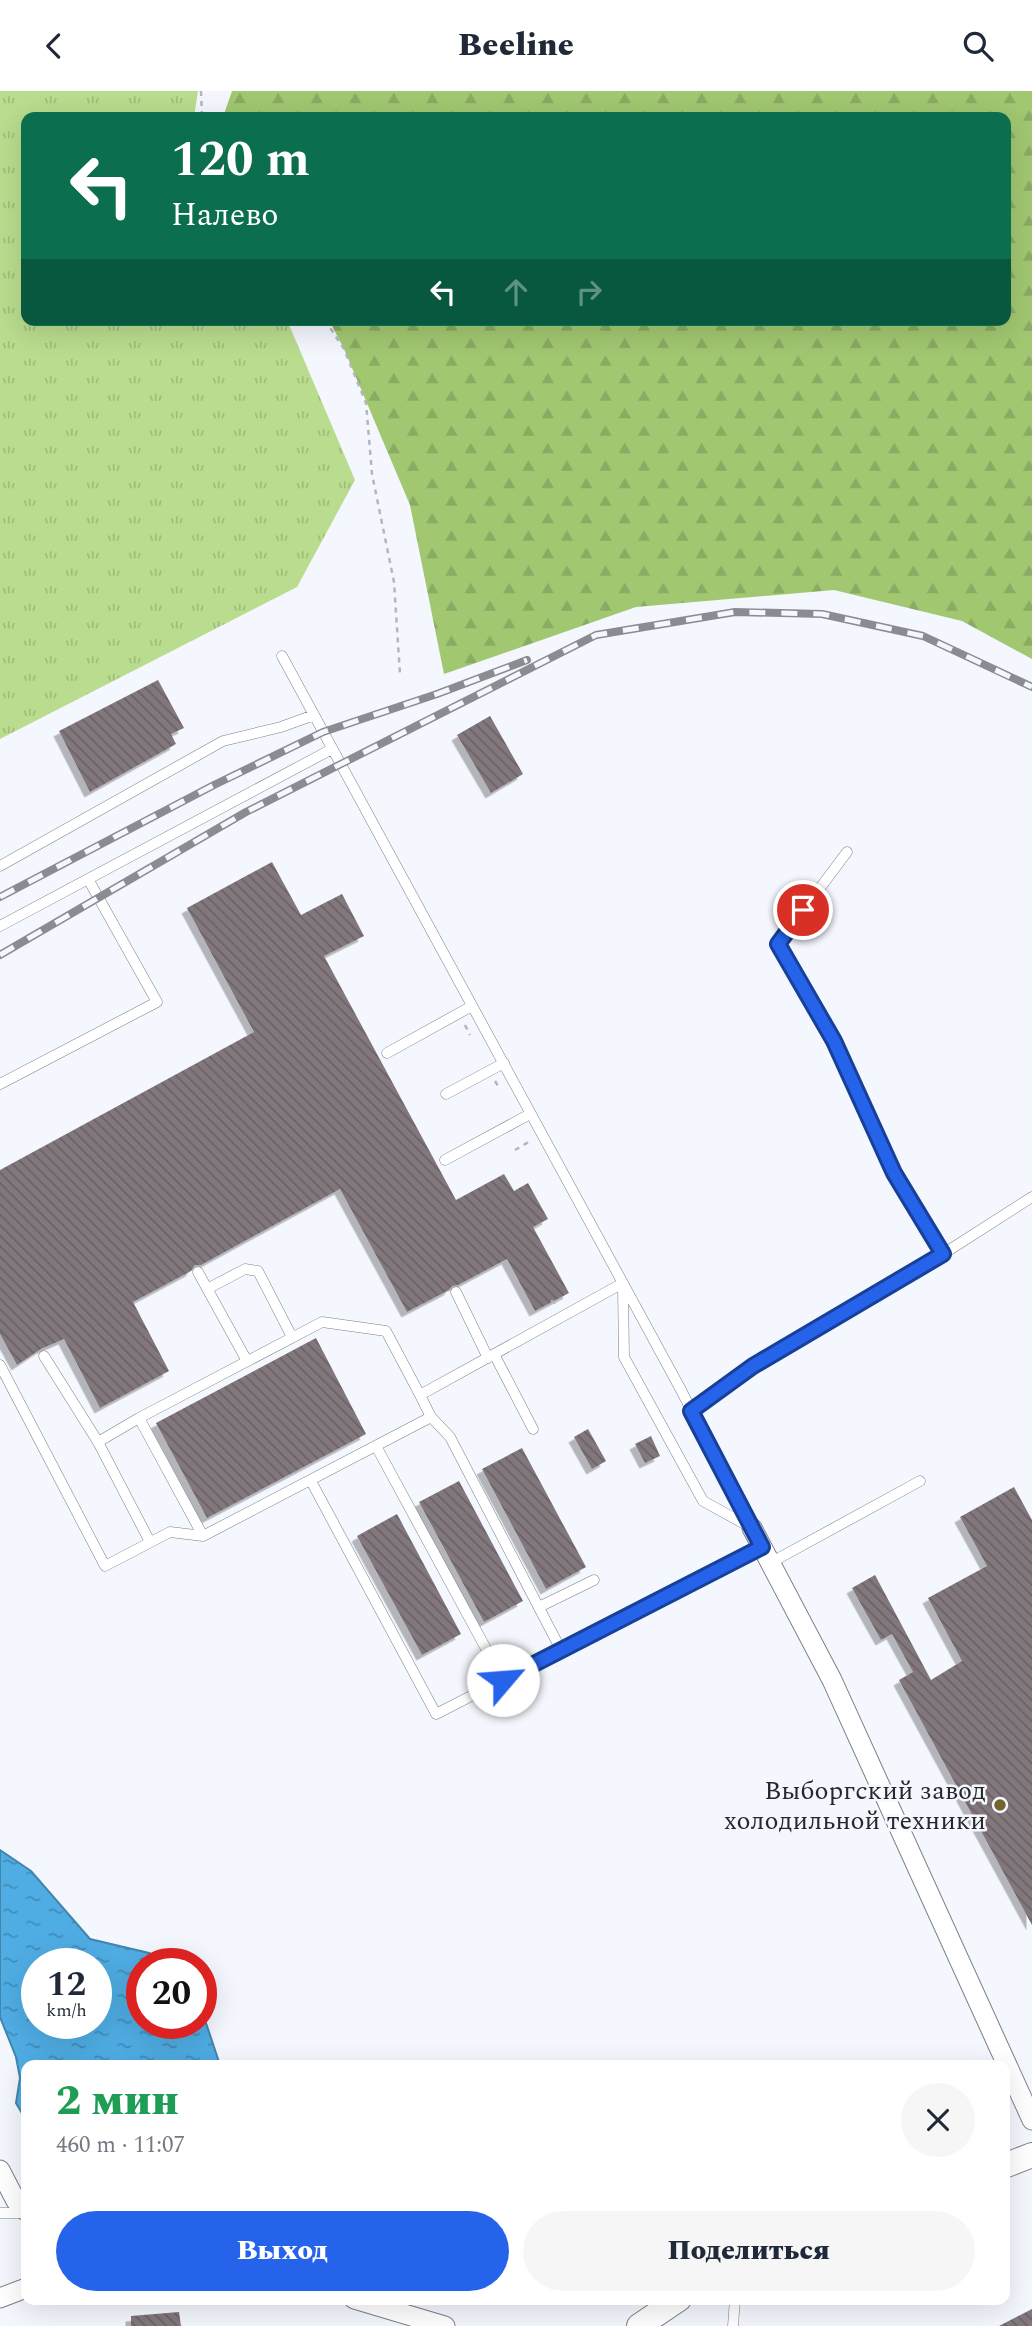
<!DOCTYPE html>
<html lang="ru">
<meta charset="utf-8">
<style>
body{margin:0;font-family:Spectral,serif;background:#f6f6f7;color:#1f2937;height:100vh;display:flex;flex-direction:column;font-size:26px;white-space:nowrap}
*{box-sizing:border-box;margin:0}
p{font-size:23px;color:#747a83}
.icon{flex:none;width:38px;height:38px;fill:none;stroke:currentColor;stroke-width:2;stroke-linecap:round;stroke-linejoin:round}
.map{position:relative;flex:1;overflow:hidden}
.sheet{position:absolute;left:21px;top:1969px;width:989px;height:245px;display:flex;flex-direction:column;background:#fff;border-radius:14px;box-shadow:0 7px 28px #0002}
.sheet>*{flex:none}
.banner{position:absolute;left:21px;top:21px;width:990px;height:214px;border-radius:14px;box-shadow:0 7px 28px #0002;background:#0b6e4f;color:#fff;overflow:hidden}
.speed{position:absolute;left:21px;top:1857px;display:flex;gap:14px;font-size:35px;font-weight:700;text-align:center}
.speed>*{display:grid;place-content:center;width:91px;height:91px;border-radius:50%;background:#fff;box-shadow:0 7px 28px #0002;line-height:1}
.speed small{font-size:18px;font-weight:400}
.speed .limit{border:10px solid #d22;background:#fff;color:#111}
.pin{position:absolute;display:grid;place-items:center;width:60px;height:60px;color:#fff;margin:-30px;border:4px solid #fff;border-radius:50%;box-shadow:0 2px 7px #0007}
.me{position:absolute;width:77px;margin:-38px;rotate:63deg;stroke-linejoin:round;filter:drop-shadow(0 0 5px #0008)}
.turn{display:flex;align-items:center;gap:24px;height:147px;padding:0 35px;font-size:32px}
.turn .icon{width:91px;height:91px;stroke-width:2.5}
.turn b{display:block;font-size:49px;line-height:60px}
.lanes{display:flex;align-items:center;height:66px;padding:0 35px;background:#0003;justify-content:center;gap:35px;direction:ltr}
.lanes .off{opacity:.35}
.round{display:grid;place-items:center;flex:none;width:74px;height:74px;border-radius:37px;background:#f6f6f7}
.head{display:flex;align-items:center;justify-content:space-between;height:119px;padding:0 35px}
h1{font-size:42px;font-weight:800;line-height:52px;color:#1e9e55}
.action{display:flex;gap:14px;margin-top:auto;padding:14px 35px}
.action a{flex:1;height:80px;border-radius:42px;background:#2563eb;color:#fff;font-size:28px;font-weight:800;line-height:80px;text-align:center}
.action a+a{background:#f6f6f7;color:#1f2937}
header{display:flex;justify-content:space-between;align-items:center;height:91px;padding:0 35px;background:#fff;font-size:32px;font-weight:800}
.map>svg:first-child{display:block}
.grass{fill:url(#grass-tufts)}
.forest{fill:url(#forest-firs)}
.water{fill:url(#water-ripples);stroke:#4385ac;stroke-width:2;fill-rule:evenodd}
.building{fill:url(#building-back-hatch);filter:url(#shadow)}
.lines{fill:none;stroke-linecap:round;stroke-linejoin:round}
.service-casing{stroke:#7a7f88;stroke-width:11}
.minor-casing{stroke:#7a7f88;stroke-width:21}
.tertiary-casing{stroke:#7a7f88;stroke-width:26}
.path{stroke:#b4b6bb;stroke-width:2.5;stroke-dasharray:5 5;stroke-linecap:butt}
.service{stroke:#fff;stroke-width:10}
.minor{stroke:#fff;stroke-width:19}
.tertiary{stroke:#fff;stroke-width:24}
.rail-casing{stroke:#8a8c91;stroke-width:8}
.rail{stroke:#f4f7fd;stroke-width:5;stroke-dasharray:16;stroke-linecap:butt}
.route-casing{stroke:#184099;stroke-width:18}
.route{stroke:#2563eb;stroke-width:12}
.poi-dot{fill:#766332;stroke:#f4f7fd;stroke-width:2.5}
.labels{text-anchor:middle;stroke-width:5;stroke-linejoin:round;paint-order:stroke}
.poi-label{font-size:26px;fill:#26282b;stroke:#f4f7fd;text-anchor:end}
</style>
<header><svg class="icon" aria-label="back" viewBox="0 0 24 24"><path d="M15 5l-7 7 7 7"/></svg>Beeline<svg class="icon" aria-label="search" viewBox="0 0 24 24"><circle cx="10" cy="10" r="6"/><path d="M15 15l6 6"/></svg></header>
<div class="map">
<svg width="1032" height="2235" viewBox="0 0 1032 2235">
<defs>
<pattern id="grass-tufts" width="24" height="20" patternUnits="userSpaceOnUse" patternTransform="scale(1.75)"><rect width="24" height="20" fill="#b9dc8e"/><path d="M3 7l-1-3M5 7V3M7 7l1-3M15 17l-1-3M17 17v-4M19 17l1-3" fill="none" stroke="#9fbd7b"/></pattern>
<pattern id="forest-firs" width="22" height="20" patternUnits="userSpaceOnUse" patternTransform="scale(1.75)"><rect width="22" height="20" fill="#a1c771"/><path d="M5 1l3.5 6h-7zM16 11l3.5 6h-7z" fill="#8aab62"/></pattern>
<pattern id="water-ripples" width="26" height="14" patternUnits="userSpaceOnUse" patternTransform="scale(1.75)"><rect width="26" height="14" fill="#4fade4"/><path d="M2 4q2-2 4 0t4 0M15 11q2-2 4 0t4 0" fill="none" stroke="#418db9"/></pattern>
<pattern id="building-back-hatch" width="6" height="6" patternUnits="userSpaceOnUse" patternTransform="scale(1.75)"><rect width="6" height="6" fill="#82777c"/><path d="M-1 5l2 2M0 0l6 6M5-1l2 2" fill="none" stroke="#6a6266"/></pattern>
<filter id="shadow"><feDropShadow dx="-5.5" dy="5.5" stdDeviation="0" flood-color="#0004"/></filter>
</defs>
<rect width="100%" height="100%" fill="#f4f7fd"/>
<!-- grass -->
<path class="grass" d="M0 0H198L194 26H26V229H287L355 389 297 496 0 648Z"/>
<!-- forest -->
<path class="forest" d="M232 0H1032V568L962 530 834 499 636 516 444 583 410 414 344 258 329 229H1006V26H223Z"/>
<!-- water -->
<path class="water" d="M0 1759 31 1780 90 1848 149 1862 168 1872H142V1932H201V1917L220 1974H26V2029L16 2012 20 1987 16 1966 0 1926ZM37 1872H96V1932H37Z"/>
<!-- building -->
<path class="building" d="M158 589 184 637 171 643 176 653 90 701 59 640Z
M490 625 523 683 491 702 457 644Z
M272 771 301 824 342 803 364 845 324 865 456 1109 504 1083 514 1100 528 1092 548 1128 533 1136 569 1202 535 1220 507 1168 458 1194 452 1195 449 1199 407 1221 340 1098 201 1174H195L191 1180 133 1211 169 1280 100 1317 64 1248 41 1258 17 1274 0 1243V1079L254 941 187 817Z
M316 1247 366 1343 207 1427 156 1332Z
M588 1338 606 1370 592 1378 574 1346Z
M651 1345 660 1365 645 1372 635 1353Z
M522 1357 586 1476 546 1498 482 1378Z
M459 1390 523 1510 484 1531 419 1411Z
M1014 1396 1032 1429V1834L899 1589 913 1581 892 1543 881 1549 852 1497 875 1484 931 1589 962 1570 928 1507 987 1475 960 1426Z
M397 1423 461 1543 422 1564 357 1445Z
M1032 2218V2235H999Z
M179 2221 181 2235H131V2225Z"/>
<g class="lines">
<defs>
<path id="service" d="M282 565 681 1299 752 1437
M847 761 778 853 834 950 894 1082 943 1163
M0 775 223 650 281 636 314 624
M0 835 332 658
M387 962 472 915
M0 993 157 911 88 788
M446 1003 504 972
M445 1069 530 1023
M198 1181 247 1270
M623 1196 624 1266 703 1410 752 1437
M207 1198 245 1178 258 1180 292 1246
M456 1201 488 1267
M494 1263 533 1338
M44 1265 98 1351
M0 1274 105 1475 170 1441 203 1445
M420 1304 431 1326 203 1445 139 1327 322 1231 386 1240 420 1304 623 1192
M691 1320 753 1275 943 1163 1032 1106
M431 1326 450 1346 561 1559
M139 1327 98 1351 150 1451
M376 1355 503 1589
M311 1390 436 1623 762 1456
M770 1472 920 1390
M539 1516 594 1489
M0 2122H26
M733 2235 735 2208"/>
<path id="minor" d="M752 1437 832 1589 1032 2029
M0 2079 16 2110 26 2120
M0 2207 26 2197
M354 2208 445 2235"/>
<path id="tertiary" d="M1004 2075 1032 2064
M639 2235 679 2208"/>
</defs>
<!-- service casing -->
<use href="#service" class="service-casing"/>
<!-- minor casing -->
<use href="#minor" class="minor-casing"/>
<!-- tertiary casing -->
<use href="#tertiary" class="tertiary-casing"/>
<!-- path -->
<path class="path" d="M201 0 202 26
M325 229 344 258 366 312 372 383 394 491 400 583
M465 934 470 944
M495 990 500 998
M515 1059 532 1049
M551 1210 558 1213"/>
<!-- service -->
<use href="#service" class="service"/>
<!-- minor -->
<use href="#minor" class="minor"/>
<!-- tertiary -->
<use href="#tertiary" class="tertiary"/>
<defs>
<path id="rail" d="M0 806 214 694 323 641 437 603 527 569
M0 864 246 721 596 544 735 521 822 523 923 545 1032 596"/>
</defs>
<!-- rail casing -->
<use href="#rail" class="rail-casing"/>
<!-- rail -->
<use href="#rail" class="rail"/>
</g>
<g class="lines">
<defs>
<path id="route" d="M503 1589 762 1456 691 1320 753 1275 943 1163 894 1082 834 950 778 853 803 819"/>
</defs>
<!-- route casing -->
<use href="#route" class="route-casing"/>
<!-- route -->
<use href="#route" class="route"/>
</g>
<!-- markers -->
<circle class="poi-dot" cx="1000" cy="1714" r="7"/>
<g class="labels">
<!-- poi labels -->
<g class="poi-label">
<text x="986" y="1708">Выборгский завод<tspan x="986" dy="30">холодильной техники</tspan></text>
</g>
</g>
</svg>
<div class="speed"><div>12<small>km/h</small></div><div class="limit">20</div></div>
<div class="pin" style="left:803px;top:819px;background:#d93025"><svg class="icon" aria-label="arrive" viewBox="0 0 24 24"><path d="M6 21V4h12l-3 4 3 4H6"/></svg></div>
<svg class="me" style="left:503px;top:1589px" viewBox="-20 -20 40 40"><circle r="19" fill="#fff"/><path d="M0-13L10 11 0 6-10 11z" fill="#2563eb"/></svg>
<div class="banner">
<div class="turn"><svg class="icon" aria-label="left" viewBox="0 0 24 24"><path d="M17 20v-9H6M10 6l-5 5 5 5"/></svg><div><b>120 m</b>Налево</div></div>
<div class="lanes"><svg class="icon" aria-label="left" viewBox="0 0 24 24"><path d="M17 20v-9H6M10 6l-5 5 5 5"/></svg><svg class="icon off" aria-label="ahead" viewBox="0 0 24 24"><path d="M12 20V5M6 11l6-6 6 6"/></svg><svg class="icon off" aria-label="right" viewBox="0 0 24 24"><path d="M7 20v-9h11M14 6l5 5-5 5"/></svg></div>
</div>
<section class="sheet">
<div class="head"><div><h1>2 мин</h1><p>460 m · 11:07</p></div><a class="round"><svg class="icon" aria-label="close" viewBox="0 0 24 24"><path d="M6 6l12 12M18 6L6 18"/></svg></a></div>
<div class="action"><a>Выход</a><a>Поделиться</a></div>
</section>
</div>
